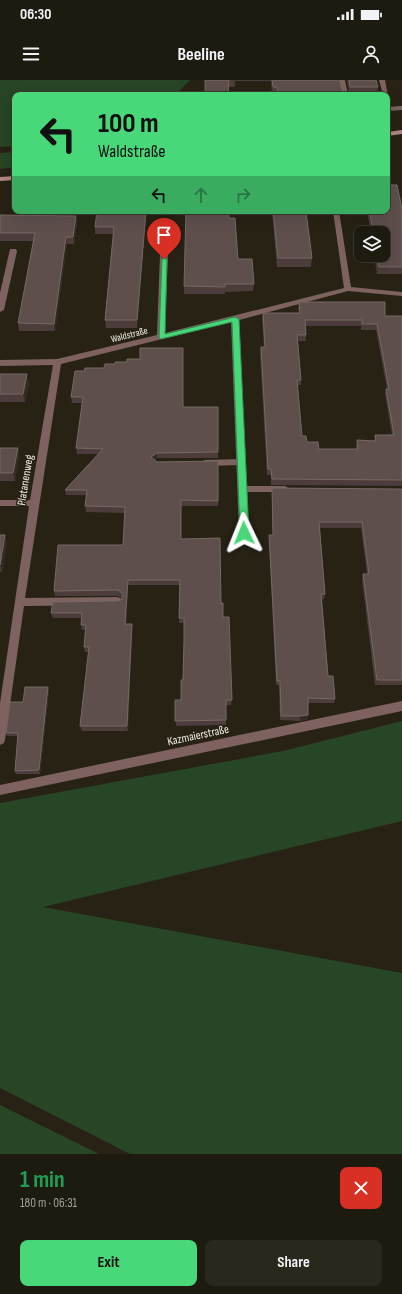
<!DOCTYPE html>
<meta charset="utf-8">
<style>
body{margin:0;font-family:"Sofia Sans Condensed",sans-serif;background:#2a271d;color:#f1f3f6;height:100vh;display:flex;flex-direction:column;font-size:15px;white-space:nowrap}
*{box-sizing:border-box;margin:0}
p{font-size:13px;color:#a0a19e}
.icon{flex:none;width:22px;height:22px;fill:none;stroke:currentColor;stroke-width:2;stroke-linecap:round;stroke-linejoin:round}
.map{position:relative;height:1074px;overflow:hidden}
.details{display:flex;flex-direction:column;background:#1d1a0f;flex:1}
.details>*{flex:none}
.banner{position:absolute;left:12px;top:12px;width:378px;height:122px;border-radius:8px;box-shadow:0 4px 16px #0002,0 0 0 1px #3b382f;background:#48d779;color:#111;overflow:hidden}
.buttons{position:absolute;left:354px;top:146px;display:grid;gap:8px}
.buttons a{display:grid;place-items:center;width:36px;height:36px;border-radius:8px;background:#1d1a0f;box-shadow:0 4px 16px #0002,0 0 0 1px #3b382f;font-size:20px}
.pin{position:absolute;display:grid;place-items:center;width:34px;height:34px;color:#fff;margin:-41px -17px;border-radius:50% 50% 50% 0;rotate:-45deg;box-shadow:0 0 4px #0007}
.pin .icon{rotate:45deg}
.me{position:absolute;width:44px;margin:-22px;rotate:358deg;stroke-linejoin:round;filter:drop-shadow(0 0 3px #0008)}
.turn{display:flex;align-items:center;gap:14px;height:84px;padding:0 20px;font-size:18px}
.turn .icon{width:52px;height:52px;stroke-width:2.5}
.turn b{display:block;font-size:28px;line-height:34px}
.lanes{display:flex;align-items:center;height:38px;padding:0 20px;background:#0003;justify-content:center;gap:20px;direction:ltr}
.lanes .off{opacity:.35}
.round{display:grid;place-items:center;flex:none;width:42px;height:42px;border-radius:8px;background:#2a271d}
.head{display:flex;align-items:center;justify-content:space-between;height:68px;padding:0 20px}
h1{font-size:24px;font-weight:700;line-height:30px;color:#1e9e55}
.action{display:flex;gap:8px;margin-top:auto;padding:8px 20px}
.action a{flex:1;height:46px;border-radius:8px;background:#48d779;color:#111;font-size:16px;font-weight:700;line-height:46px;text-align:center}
.action a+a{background:#2a271d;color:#f1f3f6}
.status{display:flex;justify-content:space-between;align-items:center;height:28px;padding:0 20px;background:#1d1a0f;direction:ltr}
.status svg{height:11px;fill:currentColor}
header{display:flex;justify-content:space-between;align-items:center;height:52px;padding:0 20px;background:#1d1a0f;font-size:18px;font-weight:700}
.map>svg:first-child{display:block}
.green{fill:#274625}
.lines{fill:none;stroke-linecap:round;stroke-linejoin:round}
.lane{fill:#7d6260;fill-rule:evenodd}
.street{fill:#7d6260;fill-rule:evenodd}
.secondary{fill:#b18682;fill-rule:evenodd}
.wall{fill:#4c3c3b;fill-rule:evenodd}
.shaded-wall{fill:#362a24}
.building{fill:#5e4f4d;stroke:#756865;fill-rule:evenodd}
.route{fill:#48d779;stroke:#2f8c4f}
.labels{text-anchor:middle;stroke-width:3;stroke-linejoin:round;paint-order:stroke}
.far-street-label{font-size:10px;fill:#f1ede4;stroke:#272214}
.street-label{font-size:12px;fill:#f1ede4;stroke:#272214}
</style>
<div class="status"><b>06:30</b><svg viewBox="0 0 49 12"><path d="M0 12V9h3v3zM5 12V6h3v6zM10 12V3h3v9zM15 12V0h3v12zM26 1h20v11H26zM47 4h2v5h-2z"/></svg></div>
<header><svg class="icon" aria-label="menu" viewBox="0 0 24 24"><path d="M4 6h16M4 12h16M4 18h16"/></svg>Beeline<svg class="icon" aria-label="person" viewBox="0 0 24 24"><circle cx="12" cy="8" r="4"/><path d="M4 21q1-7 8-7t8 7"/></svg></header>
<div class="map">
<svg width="402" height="1074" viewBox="0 0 402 1074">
<rect width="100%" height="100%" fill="#272214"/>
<!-- green -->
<path class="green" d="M0 0H190L175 15H15V66L0 67Z
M15 72V87L0 89V73Z
M402 641V741L43 827 402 893V1074H130L0 1008V723L283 671Z
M0 1025 99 1074H0Z"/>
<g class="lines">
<!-- lane -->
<path class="lane" d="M402 26V30L387 31V27Z
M242 379 246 382 242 385 205 386 201 383 205 380Z"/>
<!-- street -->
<path class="street" d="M339 0H345L348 15H342Z
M379 0H385L388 16 383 15Z
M333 131H339L351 207 402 212V216L348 211 239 240 247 406H285L290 409 285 412H247L249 453 247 456H241L239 453 231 242 61 284 25 518 117 517 120 518 122 521 120 524 117 525 24 526 5 660 4 663 0 665V623L29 426H0V420H30L53 285 0 286V280L57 279 157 255 161 148 165 146 169 148 165 253 344 208Z
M10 169H16L17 171 4 230 0 232V213Z
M402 621V631L0 715V705Z"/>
<!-- secondary -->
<path class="secondary" d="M402 50V54L387 56V52Z
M15 96V100L0 101V97Z"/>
</g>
<!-- wall -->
<path class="wall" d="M205 0H340L343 15H272L271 1H235V7H229Z
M347 0H376L378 7 377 15H349Z
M402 129V194H377L374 175H383V153H371L367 131H387Z
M146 131 137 248H106L105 240 113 154H95V147Z
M272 131H306L312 178 311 187H277Z
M0 135 76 136 77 143 74 164H67L55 251H19L18 243 33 161H0Z
M229 138 238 179 254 204 253 211 225 212V214H184V206Z
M299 222 385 236H402V406L271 405V395H267L260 272 261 267H264L262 238 263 233H299L298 228ZM305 246H361V250H376L387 309H386L385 314 392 355H375L374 361 357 360 356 366V369H319L307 362 302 356 297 305H301V300L298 261H306V255Z
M75 291 183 327H218V378H157L155 380 157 382 218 381V426H181V459L221 523 223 537 232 620 231 625H226V645L176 646 175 620H181L183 600 184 561V543H179V505H128L126 544H132V550L128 651H82L80 646 89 572H85L84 567 85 550H82L81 545V538H53L51 533 116 521 121 520V518L120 517 117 516H55L54 511 123 465 125 433 86 432 85 426 86 415H66L65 410 98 374H77L76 368 82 323H72L71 317Z
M0 294 29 303 25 322H0Z
M0 368 19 375 15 401H0Z
M272 408 402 409V605H375L362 499 363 494H367L361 448H320L325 514 324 519 322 520 328 596 335 619 334 623H308V635L307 639 300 641 280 640 279 605H276L269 460V455H273L272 414Z
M0 455 7 462 2 492H0Z
M48 607 49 610 40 694H16L15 691 18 656H7L6 653 23 622Z"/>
<!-- shaded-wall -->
<path class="shaded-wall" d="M146 131 137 248V240Z
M76 136 77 143 74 164 73 157Z
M66 157 67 164 55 251 54 244Z
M27 294 29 303 25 322 23 314Z
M18 368 19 375 15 401 13 393Z
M157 373V378L152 383 151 377Z
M5 455 7 462 2 492 0 485Z
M128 500V505L126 550 125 544Z
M132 544V550L128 651 127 646Z
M48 607 49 610 40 694 39 690Z
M308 635 307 639 300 641V636Z"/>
<!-- building -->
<path class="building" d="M205 0H229L228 15H205Z
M272 0H340L343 15H278L277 7H273Z
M349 0H376L378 7H350Z
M387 105H397L402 129V187H379L377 175H383V153H373L370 131H387Z
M97 131H146L137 240H105L114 147H95Z
M186 131H229V138H235L238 179H252L254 204H225V207L184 206Z
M273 131H306L312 178H278Z
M0 135 76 136 73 157H66L54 244 18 243 35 153H0Z
M299 222H385V236H402V400L272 399 271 389H268L261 267H265L263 233H300ZM305 240H362V244H377L389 309H386L394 355H375L376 361 357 360 358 369H319L318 362H307L306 356H302L297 300H301L297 255H306Z
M140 268H183V327H218V372L157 373 151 377 157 382 218 381V421L181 420V459L220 458 221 523H223V537H229L232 620H226V640L175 641V620H181V600H183L184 561V538H179L180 500H128L125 544H132L127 646H80L89 567H84L86 545H81L82 533H51L53 522 116 521 121 520 123 515 120 511 116 510 54 511 58 465H123L125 427 85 426 87 410H65L103 369 76 368 83 317H71L75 291H84L85 288H104L105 284H115V282H127V279H140Z
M0 294H27L23 314H0Z
M0 368H18L13 393H0Z
M272 408 402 409V600H377L363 494H369L362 442H319L325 514H321L328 596H333L335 619 308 618V635L300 636H281L280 601H277L269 455H273Z
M0 455H5L0 485Z
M25 607H48L39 690 15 691 18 653H6L10 622H23Z"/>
<!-- route -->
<path class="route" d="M162 178 167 179 165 254 235 237 239 239 249 453 244 456 240 453 232 242 161 259 159 258Z"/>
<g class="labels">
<!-- far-street labels -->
<g class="far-street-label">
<text transform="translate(129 254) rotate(-14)" y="4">Waldstraße</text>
</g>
<!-- street labels -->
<g class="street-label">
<text transform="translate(25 400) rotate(-81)" y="4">Platanenweg</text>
<text transform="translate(198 655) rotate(-12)" y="4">Kazmaierstraße</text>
</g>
</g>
</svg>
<div class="buttons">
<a><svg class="icon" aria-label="layers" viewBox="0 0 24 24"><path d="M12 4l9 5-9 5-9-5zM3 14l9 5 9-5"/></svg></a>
</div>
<div class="pin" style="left:164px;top:179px;background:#d93025"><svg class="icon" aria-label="arrive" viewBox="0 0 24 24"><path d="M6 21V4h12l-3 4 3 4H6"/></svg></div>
<svg class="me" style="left:244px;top:453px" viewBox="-20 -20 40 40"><path d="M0-17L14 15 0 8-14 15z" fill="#48d779" stroke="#fff" stroke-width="4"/></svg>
<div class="banner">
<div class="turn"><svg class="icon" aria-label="left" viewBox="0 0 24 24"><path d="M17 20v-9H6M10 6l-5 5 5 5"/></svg><div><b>100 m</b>Waldstraße</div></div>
<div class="lanes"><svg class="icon" aria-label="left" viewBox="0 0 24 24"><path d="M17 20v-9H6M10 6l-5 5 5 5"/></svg><svg class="icon off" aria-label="ahead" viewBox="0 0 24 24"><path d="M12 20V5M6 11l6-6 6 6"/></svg><svg class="icon off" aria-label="right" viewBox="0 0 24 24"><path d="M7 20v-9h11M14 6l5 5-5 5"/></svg></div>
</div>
</div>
<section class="details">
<div class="head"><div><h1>1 min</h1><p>180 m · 06:31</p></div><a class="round" style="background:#d93025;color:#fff"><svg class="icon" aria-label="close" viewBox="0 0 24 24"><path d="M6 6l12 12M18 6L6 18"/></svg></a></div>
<div class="action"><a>Exit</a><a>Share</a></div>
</section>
